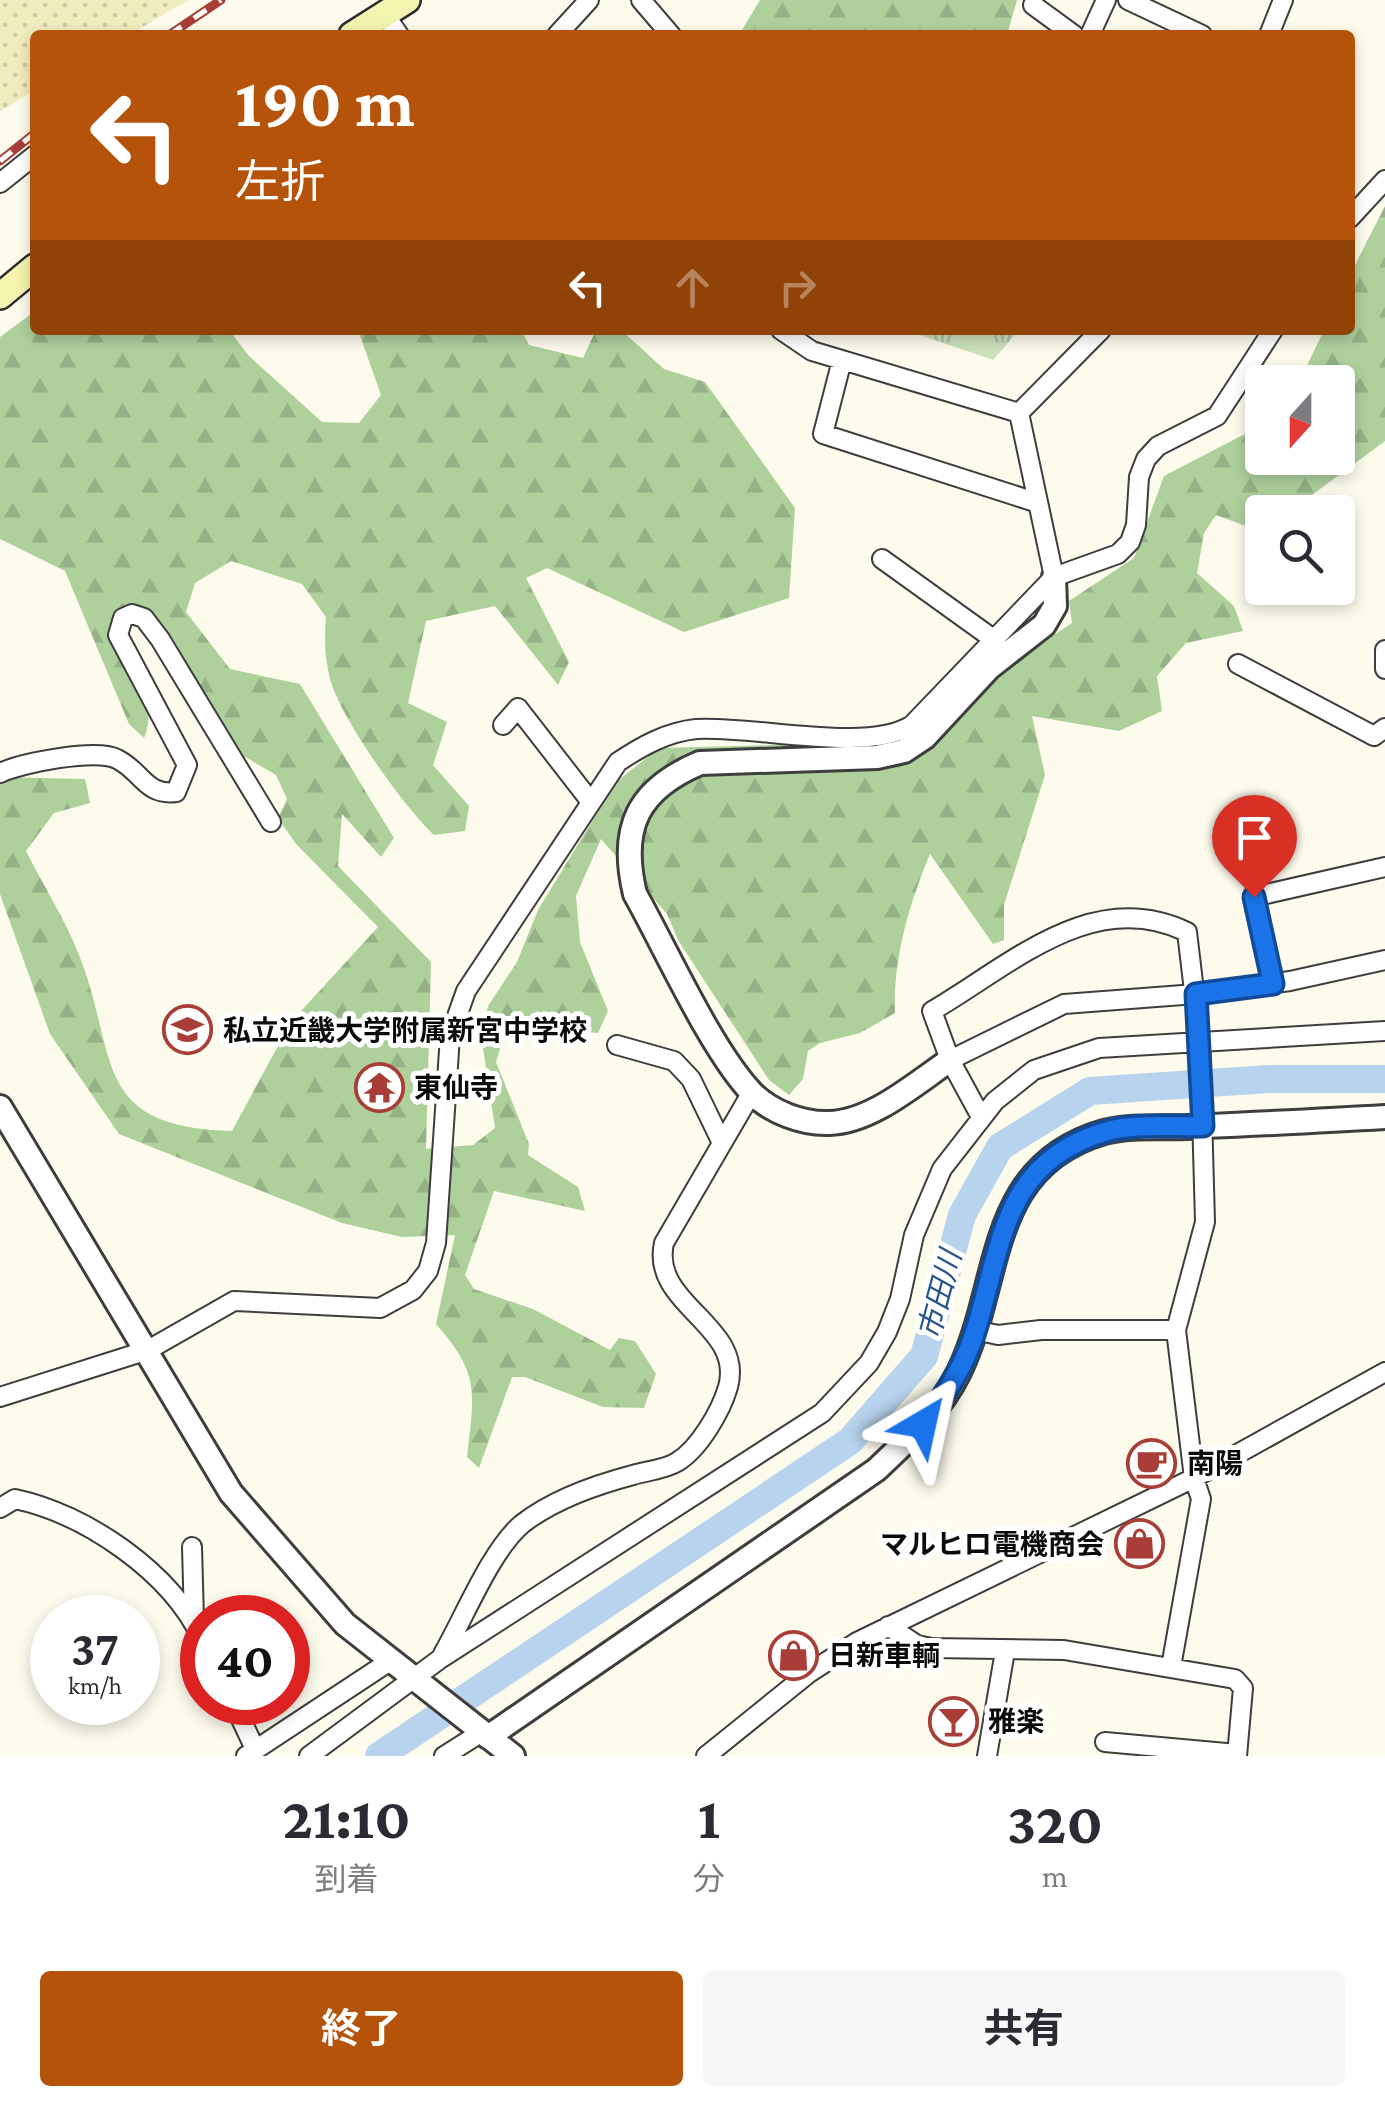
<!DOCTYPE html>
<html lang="ja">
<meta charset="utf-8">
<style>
body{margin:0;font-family:"Crimson Pro","Noto Sans JP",serif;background:#f7f7f7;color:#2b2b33;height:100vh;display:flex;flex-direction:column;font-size:38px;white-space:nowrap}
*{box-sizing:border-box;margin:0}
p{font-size:32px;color:#7c7c81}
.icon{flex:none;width:55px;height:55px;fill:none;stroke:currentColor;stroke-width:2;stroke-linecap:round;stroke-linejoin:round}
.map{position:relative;height:1756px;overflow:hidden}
.details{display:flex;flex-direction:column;background:#fff;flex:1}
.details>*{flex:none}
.hud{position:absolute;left:30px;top:30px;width:1325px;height:305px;border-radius:10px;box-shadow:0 5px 15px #0003;background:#b45309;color:#fff;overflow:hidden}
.needle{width:65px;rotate:201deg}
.tools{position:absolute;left:1245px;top:365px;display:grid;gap:20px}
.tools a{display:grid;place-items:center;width:110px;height:110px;border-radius:10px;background:#fff;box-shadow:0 5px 15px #0003;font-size:50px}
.speed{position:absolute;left:30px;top:1595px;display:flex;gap:20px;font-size:50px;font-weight:700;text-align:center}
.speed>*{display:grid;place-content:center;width:130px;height:130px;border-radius:50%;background:#fff;box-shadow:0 5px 15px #0003;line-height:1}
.speed small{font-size:25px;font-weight:400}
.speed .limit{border:15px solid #d22;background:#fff;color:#111}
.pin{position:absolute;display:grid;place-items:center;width:85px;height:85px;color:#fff;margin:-102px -42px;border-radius:50% 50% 50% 0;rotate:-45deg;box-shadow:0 0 10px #0007}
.pin .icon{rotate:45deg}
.me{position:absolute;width:110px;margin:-55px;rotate:36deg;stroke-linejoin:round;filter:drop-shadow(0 0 8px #0008)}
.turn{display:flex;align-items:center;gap:35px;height:210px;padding:0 40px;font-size:45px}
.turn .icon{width:130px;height:130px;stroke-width:2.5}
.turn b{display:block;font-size:70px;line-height:85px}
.lanes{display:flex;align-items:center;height:95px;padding:0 40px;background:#0003;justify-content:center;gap:50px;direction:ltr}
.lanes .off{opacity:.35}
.eta{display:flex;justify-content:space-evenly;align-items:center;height:170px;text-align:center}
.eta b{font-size:60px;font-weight:700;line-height:70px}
.button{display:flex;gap:20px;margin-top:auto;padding:20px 40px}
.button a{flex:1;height:115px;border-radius:10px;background:#b45309;color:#fff;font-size:40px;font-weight:700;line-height:115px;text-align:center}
.button a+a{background:#f7f7f7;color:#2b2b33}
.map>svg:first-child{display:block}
.forest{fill:url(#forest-firs)}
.sand{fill:url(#sand-dots)}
.park{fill:url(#park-tufts)}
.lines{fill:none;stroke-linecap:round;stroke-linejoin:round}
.river{stroke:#b8d3ed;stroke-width:28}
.minor-casing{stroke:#3e3e3e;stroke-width:22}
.tertiary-casing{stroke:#3e3e3e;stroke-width:28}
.secondary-casing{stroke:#2d2d2d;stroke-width:30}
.minor{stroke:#fff;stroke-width:18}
.tertiary{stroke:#fff;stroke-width:22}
.secondary{stroke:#f4f4b0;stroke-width:25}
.rail-casing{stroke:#a83e37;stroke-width:9}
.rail{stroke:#fff;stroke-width:5;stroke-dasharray:15;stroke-linecap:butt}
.route-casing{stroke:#114b97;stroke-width:25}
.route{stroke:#1a73e8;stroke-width:18}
.labels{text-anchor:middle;stroke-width:10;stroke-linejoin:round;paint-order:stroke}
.poi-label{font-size:28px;font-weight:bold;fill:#0b0b0b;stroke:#fff;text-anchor:start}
.water-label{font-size:30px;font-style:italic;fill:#26548c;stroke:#fff}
</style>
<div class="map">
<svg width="1385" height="1756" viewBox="0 0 1385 1756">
<defs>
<pattern id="forest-firs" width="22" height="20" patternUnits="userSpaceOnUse" patternTransform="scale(2.5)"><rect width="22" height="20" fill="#aed19c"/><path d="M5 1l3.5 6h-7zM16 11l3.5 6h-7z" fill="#94b285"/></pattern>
<pattern id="sand-dots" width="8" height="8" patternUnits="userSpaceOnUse" patternTransform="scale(2.5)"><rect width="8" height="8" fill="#f2edbf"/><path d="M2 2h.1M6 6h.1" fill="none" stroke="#cecaa3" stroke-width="1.8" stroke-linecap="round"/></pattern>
<pattern id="park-tufts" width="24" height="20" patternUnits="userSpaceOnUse" patternTransform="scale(2.5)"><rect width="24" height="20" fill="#cbe2bb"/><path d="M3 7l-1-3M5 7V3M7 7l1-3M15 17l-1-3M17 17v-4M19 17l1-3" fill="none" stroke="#adc19f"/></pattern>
</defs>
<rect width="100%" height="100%" fill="#fcfbec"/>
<!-- forest -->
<path class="forest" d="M760 0H1017L1007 35H739Z
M1385 206V441L1289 512H1262V532L1216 515 1204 533 1197 573 1234 606 1243 631 1186 643 1157 676 1162 711 1119 731 1032 716 1045 775 1004 905V940L993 944 930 854C909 904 893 959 895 1013L860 1033 820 1043 808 1051 803 1079 789 1095 769 1080 678 940 667 914 601 839 576 896 580 942 608 1011 598 1033 508 1023 496 1062 529 1144 528 1155 578 1187 585 1211 494 1191 465 1275 474 1289 533 1309 610 1350 619 1338 635 1341 656 1374 644 1408 603 1407 525 1377H512L479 1468 467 1457C474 1393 481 1375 436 1324L455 1235 402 1237 342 1223 119 1134 50 1034 0 894V777L85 779 90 803 54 813 26 851C43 885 65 919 79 955 119 1055 89 1127 232 1131L291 1022 378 927 296 844 278 818 287 799 276 775 240 754 165 634 117 614C130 650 160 702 144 738L129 724 65 571 0 539V337L35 311V330H229L249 356 322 422 359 423 381 395 358 330H521L529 345 583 358 596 330H621L664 369 705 382 795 508 789 598 684 632 547 568 526 578 569 662 558 685 495 606 426 621 408 703 447 722 433 765 469 806 465 831 434 835C404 807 341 719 330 679 325 659 324 638 326 617L302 584 231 561 195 583 186 612 230 669 300 684 394 838 381 857 342 814 338 866 431 962 426 1149 473 1145 495 1128 481 1035 488 1006 517 962 538 910 616 782 659 748 891 742 1072 623 1069 601 1134 558 1164 476 1262 425V458H1338V382H1299L1324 330H1350V275Z"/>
<!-- sand -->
<path class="sand" d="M0 0H188L129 35H35V90L0 111Z"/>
<!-- park -->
<path class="park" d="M905 330H1019L993 360Z"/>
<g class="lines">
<!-- river -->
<path class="river" d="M379 1756 850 1441 924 1356 962 1215 1000 1147 1090 1091 1269 1079H1385"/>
<defs>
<path id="minor" d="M641 0 671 35
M1128 0 1202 35
M1033 5 1074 35
M385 15 399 35
M557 35 589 0
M1090 35 1106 0
M1269 35 1283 0
M0 183 35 155
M1350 218 1385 180
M781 330 812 351 1019 413
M842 360 823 434 1035 502
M1019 413 1054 577
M1019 413 1101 330
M882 559 996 641
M1385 650V669
M1238 664 1374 736 1385 728
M503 725 518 708 591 802
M0 773C21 763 97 748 117 759 142 771 145 796 176 792L187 765 118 635 123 618 132 614 144 618 160 639 271 822
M1273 984 1253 897 1385 867
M617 1045 674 1061 691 1079 722 1143
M950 1060 1064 1004 1196 994 1290 981 1385 960
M981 1117 950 1060 932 1011C1011 965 1093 886 1187 932L1200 1041 1205 1222 1176 1330 1194 1478 1201 1499 1171 1667
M975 1330 998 1335 1041 1330H1176
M0 1397 148 1350 234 1301 380 1308 413 1290 428 1271 436 1243 450 1036 466 991 618 762C642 746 667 732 696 729 753 725 866 754 912 725L1054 577 1118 554 1130 542 1136 525 1139 477 1146 459 1158 446 1217 416 1273 330
M0 1508 15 1499C86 1514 171 1572 202 1639
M192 1547 194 1620
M888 1626 917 1645 932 1648 1064 1650 1235 1679 1243 1688 1237 1756
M443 1654C464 1618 491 1550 522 1524 554 1499 595 1485 633 1475 647 1471 666 1469 677 1462 699 1449 721 1411 728 1387 745 1325 650 1305 664 1243L752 1092
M233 1702 255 1749
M1105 1742 1237 1754
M246 1756 390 1661
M309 1756 440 1659 822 1413 869 1363 887 1332 900 1299 914 1235 942 1169 995 1101 1034 1070 1099 1048 1385 1031
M444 1756 482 1732
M706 1756 809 1673 857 1642 1194 1478 1385 1372
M987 1756 1005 1651"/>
<path id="tertiary" d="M950 1060C916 1083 872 1122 829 1123 802 1124 771 1112 752 1093 711 1050 666 949 635 894 619 827 638 789 700 763L877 757 904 751 925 737 989 668 1044 625 1055 606 1054 577
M0 1107 231 1493 345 1624 513 1756
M488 1737 876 1470C907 1441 940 1411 959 1372 1003 1282 984 1167 1104 1132 1130 1125 1161 1128 1188 1127 1253 1124 1319 1121 1385 1117"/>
<path id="secondary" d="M352 35 407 0
M0 296 35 267"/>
</defs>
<!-- minor casing -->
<use href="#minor" class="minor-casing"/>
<!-- tertiary casing -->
<use href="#tertiary" class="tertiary-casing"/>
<!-- secondary casing -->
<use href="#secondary" class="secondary-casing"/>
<!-- minor -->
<use href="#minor" class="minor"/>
<!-- tertiary -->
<use href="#tertiary" class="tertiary"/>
<!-- secondary -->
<use href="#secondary" class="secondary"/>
<defs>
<path id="rail" d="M169 35 221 0
M0 161 35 133"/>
</defs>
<!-- rail casing -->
<use href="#rail" class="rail-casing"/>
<!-- rail -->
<use href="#rail" class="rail"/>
</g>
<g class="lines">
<defs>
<path id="route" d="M923 1424C944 1397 962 1370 973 1338 1002 1252 999 1164 1104 1132 1133 1123 1172 1127 1203 1126L1196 994 1273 984 1254 897"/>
</defs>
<!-- route casing -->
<use href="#route" class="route-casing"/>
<!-- route -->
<use href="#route" class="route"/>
</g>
<!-- icons -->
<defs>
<symbol id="school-ring" viewBox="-11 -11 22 22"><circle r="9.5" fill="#fff" stroke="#a83e37" stroke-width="1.5"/><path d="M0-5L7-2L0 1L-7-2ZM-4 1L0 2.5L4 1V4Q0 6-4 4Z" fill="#a83e37"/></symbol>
<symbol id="temple-ring" viewBox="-11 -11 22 22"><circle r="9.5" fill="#fff" stroke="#a83e37" stroke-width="1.5"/><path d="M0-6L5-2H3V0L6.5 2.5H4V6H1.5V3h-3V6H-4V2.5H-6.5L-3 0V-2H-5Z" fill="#a83e37"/></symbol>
<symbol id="cafe-ring" viewBox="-11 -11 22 22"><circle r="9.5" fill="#fff" stroke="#a83e37" stroke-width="1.5"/><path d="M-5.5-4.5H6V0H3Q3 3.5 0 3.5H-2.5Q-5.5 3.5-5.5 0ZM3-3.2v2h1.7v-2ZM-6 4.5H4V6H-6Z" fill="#a83e37"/></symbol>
<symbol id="shop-ring" viewBox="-11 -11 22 22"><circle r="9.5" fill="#fff" stroke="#a83e37" stroke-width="1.5"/><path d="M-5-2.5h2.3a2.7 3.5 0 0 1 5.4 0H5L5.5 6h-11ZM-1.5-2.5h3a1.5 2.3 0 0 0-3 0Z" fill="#a83e37"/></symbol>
<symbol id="bar-ring" viewBox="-11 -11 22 22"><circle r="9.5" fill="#fff" stroke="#a83e37" stroke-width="1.5"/><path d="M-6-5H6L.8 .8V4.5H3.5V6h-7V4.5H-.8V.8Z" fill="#a83e37"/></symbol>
</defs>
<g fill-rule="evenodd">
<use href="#school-ring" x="160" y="1002" width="55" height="55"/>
<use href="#temple-ring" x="352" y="1060" width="55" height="55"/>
<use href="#cafe-ring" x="1124" y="1436" width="55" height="55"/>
<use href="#shop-ring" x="1112" y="1516" width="55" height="55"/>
<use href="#shop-ring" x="766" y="1628" width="55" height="55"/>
<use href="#bar-ring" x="926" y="1694" width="55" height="55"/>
</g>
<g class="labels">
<!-- poi labels -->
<g class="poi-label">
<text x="223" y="1040">私立近畿大学附属新宮中学校</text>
<text x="414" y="1097">東仙寺</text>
<text x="1187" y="1473">南陽</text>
<text x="1104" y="1554" text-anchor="end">マルヒロ電機商会</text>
<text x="828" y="1665">日新車輌</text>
<text x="988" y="1731">雅楽</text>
</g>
<!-- water labels -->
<g class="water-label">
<text transform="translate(940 1295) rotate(-75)" y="10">市田川</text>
</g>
</g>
</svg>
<div class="tools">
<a><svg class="needle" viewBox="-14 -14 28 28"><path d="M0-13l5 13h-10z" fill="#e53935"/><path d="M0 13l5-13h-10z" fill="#7c7c81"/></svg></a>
<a><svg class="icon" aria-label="search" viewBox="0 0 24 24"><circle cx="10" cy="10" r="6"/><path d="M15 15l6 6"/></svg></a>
</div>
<div class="speed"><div>37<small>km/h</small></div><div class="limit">40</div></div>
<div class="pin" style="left:1254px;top:897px;background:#d93025"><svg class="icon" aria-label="arrive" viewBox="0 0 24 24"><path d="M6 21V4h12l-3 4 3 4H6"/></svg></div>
<svg class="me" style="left:923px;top:1424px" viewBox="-20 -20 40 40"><path d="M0-17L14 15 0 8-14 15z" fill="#1a73e8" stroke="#fff" stroke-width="4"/></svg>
<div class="hud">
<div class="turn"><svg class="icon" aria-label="left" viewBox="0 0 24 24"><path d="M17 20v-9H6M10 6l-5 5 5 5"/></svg><div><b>190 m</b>左折</div></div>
<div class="lanes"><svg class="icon" aria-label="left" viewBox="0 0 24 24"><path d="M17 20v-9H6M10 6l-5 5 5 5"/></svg><svg class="icon off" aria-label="ahead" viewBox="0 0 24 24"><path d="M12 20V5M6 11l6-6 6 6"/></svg><svg class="icon off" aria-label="right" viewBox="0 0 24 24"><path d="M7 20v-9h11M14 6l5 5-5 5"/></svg></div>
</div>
</div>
<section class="details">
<div class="eta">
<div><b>21:10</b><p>到着</p></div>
<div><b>1</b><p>分</p></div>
<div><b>320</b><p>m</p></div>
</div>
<div class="button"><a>終了</a><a>共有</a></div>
</section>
